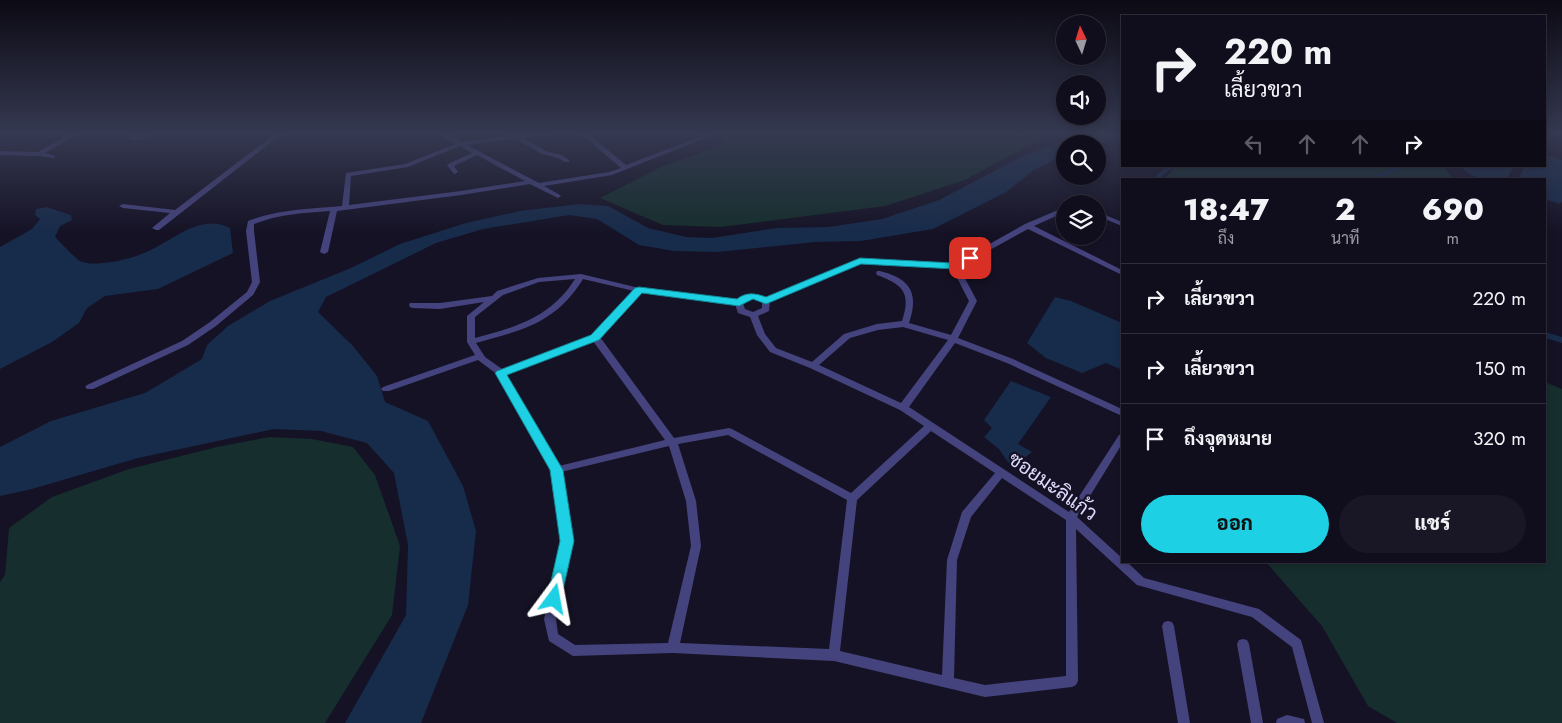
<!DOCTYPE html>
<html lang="th">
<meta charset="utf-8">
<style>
body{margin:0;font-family:Jost,Sarabun,sans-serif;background:#191725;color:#f1f3f6;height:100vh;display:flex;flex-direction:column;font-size:19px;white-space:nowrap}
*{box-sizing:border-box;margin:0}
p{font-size:16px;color:#9c9ca3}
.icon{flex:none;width:28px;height:28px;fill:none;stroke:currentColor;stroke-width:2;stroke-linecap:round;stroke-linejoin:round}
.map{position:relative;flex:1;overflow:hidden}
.panel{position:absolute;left:1121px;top:178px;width:425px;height:385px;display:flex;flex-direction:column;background:#100e1c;border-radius:0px;box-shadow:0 2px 8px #0003,0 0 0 1px #302e3b}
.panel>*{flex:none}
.hud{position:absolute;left:1121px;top:15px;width:425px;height:152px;border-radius:0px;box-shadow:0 2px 8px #0003,0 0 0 1px #302e3b;background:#100e1c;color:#f1f3f6;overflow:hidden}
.needle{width:32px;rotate:356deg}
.fabs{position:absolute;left:1056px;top:15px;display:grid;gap:10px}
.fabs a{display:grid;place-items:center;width:50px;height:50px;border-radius:50%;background:#100e1c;box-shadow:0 2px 8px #0003,0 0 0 1px #302e3b;font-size:25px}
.pin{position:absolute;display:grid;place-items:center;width:42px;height:42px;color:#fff;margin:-21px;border-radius:10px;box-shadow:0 2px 8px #0006}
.me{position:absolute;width:55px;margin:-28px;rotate:13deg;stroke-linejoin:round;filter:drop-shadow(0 0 4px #0008)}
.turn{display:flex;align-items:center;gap:18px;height:105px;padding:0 20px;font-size:22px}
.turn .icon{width:65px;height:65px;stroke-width:2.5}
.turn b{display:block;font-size:35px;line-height:42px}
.lanes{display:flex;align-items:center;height:48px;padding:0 20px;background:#0003;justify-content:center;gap:25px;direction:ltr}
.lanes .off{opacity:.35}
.eta{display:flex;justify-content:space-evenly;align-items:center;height:85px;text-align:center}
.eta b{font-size:30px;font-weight:800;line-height:35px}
.button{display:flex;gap:10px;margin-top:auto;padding:10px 20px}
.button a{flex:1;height:58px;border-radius:30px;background:#1dd0e4;color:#111;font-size:20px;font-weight:800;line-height:58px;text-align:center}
.button a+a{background:#191725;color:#f1f3f6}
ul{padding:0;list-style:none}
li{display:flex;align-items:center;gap:15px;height:70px;padding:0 20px;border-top:1px solid #302e3b}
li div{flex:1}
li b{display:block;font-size:19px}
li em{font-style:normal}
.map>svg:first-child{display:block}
.green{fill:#162e2d}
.water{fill:#172b4a}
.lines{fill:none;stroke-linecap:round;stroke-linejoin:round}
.canal{fill:#172b4a;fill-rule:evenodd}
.minor{fill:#45437e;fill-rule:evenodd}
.route{fill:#1dd0e4;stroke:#138794}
.labels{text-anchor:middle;stroke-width:4.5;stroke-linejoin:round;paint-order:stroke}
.street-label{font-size:20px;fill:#dedafb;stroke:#151225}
</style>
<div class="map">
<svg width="1562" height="723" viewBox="0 0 1562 723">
<rect width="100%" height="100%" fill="#151225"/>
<!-- green -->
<path class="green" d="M721 133H1052L965 180 885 206 720 227 663 225 600 198 661 167 722 145Z
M1176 166H1443L1453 179H1164Z
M1545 382 1562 389V723H1397L1368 706 1322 626 1265 561H1545Z
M269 437 312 439 353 447 375 475 400 546 392 615 325 723H0V582L5 575 9 528 52 497 129 469 217 447Z"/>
<!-- water -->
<path class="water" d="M1092 133H1122V139L1097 144H1065V155L1034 170 1006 192 933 229 861 241 815 242 718 252 674 251 639 245 597 219 569 215 483 229 436 243 326 297 318 312 353 346 377 376 385 402 428 421 463 486 476 531 468 605 421 723H345L406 615 408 545 394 473 367 443 321 431 274 429 138 458 32 489 0 496V447L51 421 145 393 202 359 207 345 228 326 270 301 351 268 400 244 466 223 520 211 579 204 608 206 648 228 686 237 712 238 776 228 828 227 882 219 939 200 1019 158 1065 140Z
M1545 155 1562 160V202L1560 204 1545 199V179H1518L1525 166H1545Z
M1461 166H1514L1507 179C1492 179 1470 180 1461 166Z
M46 207 71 215 72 220 60 226 55 237C61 243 75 258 80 261 88 264 95 264 103 263 117 262 132 258 144 253 172 242 199 212 230 228L233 253 158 289 105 296 87 308 79 323 52 342 0 369V247L32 229 40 219 35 215 36 209Z
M1055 297 1071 301 1122 323V368L1120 369 1106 363 1082 373 1046 358 1027 343Z
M1011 381 1051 397 1018 444 1032 452 1012 468 999 449 984 437 992 428 984 420Z"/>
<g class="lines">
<!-- canal -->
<path class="canal" d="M1169 166H1180L1169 170 1159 179H1152L1165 168Z
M1398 166H1408L1376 179H1366Z
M1545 332 1562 337V343L1545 338Z"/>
<!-- minor -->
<path class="minor" d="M72 133H80L45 153 55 156V158L39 156 0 155V151L38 152Z
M146 133H153C147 139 136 142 128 138 133 134 140 137 146 133Z
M276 133H283L159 230H156L152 228 170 213 123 208 119 206 123 204 175 210Z
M437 133H445L461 142 531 133H549L546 135 524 138 546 151 562 155 569 160V162H565L558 158 542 154 516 139 467 145 539 183 609 172 621 168 580 133H587L626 165 702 136 701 133H707L708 137 612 175 544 186 560 195 561 196 558 198 530 184 461 195 337 211 328 252 324 254 320 252 330 211C304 213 279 214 254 224V231L260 282 253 295 216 326 188 345 93 389H87L85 387 87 385 182 341 210 322 247 292 252 282 246 231 248 221C279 209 310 209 342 206L346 173 405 164 455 144ZM460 146 472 153 448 164 447 165 453 173 455 174 458 172 454 166 477 155 525 181 461 191 349 205 351 176 408 167Z
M1089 198 1092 200C1088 205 1081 204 1075 204Z
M1065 207V212L1034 226 1122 270V275L1028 229 959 267 977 301 958 338 1013 359 1122 409V416L1007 363 955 343 909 407 1069 512 1119 435 1122 434V444L1077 517 1122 558V561H1126L1144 578 1259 609 1301 640 1324 723H1312L1292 647 1252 617 1137 585 1076 529 1078 681 1076 685 1072 687 985 697 834 661 673 653 573 656 549 641 544 619 562 541 551 470 498 375 478 360 389 391H383L381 389 383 387 475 355 467 342V316L484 302 440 309 413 308 410 307 409 305 410 303H440L492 296 497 291 538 278 581 274 639 288 738 299C748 293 755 294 766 298L860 259 954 264 1025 224ZM861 263 952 268 969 301 951 335 909 323C919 293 911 279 880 271H877L876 273 877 275C904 285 911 293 902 321L877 324 844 334 812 362 776 348 765 334 758 316 769 311 770 302ZM575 279C551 317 517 327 475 338V317L503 295 539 282ZM583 279 634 291 592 335 502 369 485 357 476 343C523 330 556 323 583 279ZM641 293 735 304 738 313 750 317 757 335 770 352 810 368 900 410 924 426 851 493 732 429 729 428 674 438 600 337ZM753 299 762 302V308L753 312 745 309 743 303ZM903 327 948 340 901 403 819 365 850 338 878 330ZM593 341 665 440 559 466 506 374ZM931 431 995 473 962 512 947 560 942 675 840 651 857 500ZM728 435 847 500 829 649 680 643 701 546 696 501 678 444ZM669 446 686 501 691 546 668 643 575 645 558 634 556 619 572 541 561 472ZM1002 478 1066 520V676L985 685 954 678 957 560 971 517Z
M1098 212 1122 222V226L1098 216Z
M1168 621 1172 622 1174 626 1190 723H1178L1162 626 1164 622Z
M1243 639 1247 640 1249 644 1263 723H1251L1237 644 1239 640Z
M1287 715 1304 719 1305 723H1276L1277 719Z"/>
</g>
<!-- sky -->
<linearGradient id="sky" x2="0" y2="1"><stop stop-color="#0c0a14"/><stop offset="0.57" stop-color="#353951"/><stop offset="1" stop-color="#353951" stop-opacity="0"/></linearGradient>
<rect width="1562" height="234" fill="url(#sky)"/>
<!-- route -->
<path class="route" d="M970 255 973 256V260L955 269 861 264 766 304 753 299 739 306 642 293 599 340 507 375 563 470 574 541 561 599 559 604 554 606 549 604 547 599 560 541 550 470 495 373 497 371 591 335 635 288 639 287 737 299C746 292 755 293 766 297L860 258 953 263Z"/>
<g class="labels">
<!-- street labels -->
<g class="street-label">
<text transform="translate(1053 486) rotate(35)" y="7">ซอยมะลิแก้ว</text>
</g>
</g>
</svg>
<div class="fabs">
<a><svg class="needle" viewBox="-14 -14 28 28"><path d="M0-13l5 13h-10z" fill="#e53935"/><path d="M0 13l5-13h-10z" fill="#9c9ca3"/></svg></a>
<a><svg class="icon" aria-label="sound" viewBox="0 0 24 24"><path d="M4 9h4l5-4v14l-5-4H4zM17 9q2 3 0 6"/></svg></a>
<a><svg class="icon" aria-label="search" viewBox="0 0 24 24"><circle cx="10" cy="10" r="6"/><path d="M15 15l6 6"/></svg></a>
<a><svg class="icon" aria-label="layers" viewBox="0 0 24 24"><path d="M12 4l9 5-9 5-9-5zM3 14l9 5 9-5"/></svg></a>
</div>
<div class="pin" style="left:970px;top:258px;background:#d93025"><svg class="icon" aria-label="arrive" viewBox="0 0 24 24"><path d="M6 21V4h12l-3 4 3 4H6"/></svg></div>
<svg class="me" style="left:554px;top:599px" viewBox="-20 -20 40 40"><path d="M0-17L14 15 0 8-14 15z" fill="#1dd0e4" stroke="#fff" stroke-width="4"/></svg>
<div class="hud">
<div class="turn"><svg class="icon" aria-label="right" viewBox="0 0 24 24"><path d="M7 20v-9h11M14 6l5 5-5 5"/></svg><div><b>220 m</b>เลี้ยวขวา</div></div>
<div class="lanes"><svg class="icon off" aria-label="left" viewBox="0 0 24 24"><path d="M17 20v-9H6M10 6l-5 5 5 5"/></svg><svg class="icon off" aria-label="ahead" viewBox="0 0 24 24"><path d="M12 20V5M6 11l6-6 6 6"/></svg><svg class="icon off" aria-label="ahead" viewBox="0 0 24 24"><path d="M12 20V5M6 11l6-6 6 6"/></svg><svg class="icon" aria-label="right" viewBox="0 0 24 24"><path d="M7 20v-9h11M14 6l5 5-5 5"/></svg></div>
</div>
<section class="panel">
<div class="eta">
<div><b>18:47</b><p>ถึง</p></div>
<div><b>2</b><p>นาที</p></div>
<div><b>690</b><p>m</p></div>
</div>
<ul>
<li><svg class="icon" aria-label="right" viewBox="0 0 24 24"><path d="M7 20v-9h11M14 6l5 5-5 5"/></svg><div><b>เลี้ยวขวา</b></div><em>220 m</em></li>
<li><svg class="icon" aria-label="right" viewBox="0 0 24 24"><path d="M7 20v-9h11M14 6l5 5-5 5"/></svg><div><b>เลี้ยวขวา</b></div><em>150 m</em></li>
<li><svg class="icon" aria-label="arrive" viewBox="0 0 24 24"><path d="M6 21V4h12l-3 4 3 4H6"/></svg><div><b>ถึงจุดหมาย</b></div><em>320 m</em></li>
</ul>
<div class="button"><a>ออก</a><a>แชร์</a></div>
</section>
</div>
